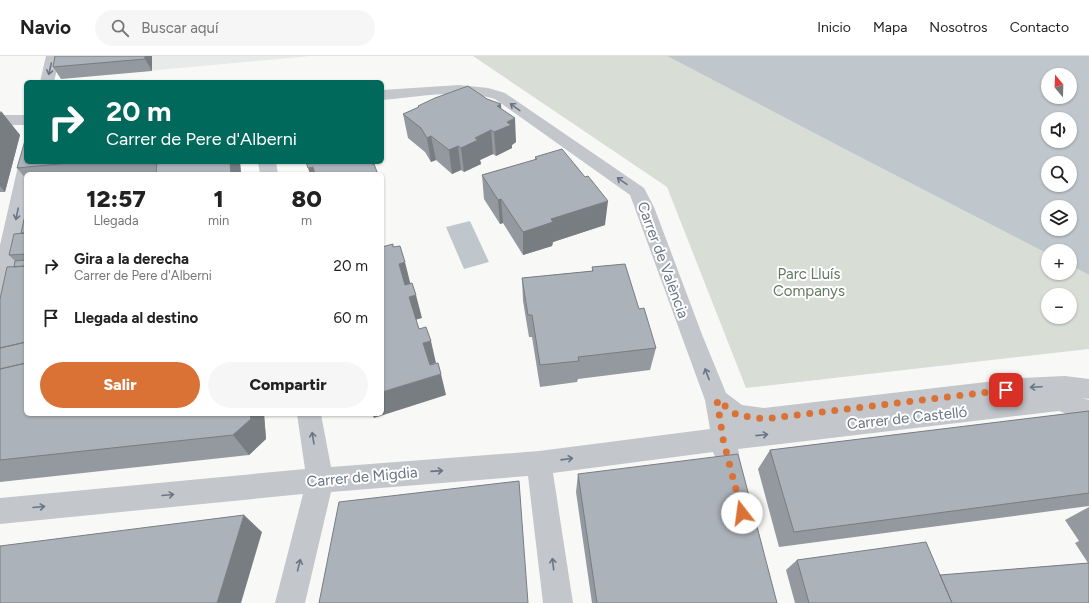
<!DOCTYPE html>
<html lang="es">
<meta charset="utf-8">
<style>
body{margin:0;font-family:Figtree,sans-serif;background:#f6f6f6;color:#222;height:100vh;display:flex;flex-direction:column;font-size:15px;white-space:nowrap}
*{box-sizing:border-box;margin:0}
p{font-size:13px;color:#767676}
.icon{flex:none;width:22px;height:22px;fill:none;stroke:currentColor;stroke-width:2;stroke-linecap:round;stroke-linejoin:round}
.map{position:relative;flex:1;overflow:hidden}
.details{position:absolute;left:24px;top:116px;width:360px;height:244px;display:flex;flex-direction:column;background:#fff;border-radius:6px;box-shadow:0 1px 3px #0004}
.details>*{flex:none}
.hud{position:absolute;left:24px;top:24px;width:360px;height:84px;border-radius:6px;box-shadow:0 1px 3px #0004;background:#00695c;color:#fff;overflow:hidden}
.needle{width:26px;rotate:341deg}
.buttons{position:absolute;left:1041px;top:12px;display:grid;gap:8px}
.buttons a{display:grid;place-items:center;width:36px;height:36px;border-radius:50%;background:#fff;box-shadow:0 1px 3px #0004;font-size:20px}
.pin{position:absolute;display:grid;place-items:center;width:34px;height:34px;color:#fff;margin:-17px;border-radius:8px;box-shadow:0 2px 6px #0006}
.me{position:absolute;width:44px;margin:-22px;rotate:345deg;stroke-linejoin:round;filter:drop-shadow(0 0 3px #0008)}
.turn{display:flex;align-items:center;gap:14px;height:84px;padding:0 16px;font-size:18px}
.turn .icon{width:52px;height:52px;stroke-width:2.5}
.turn b{display:block;font-size:28px;line-height:34px}
.eta{display:flex;justify-content:space-evenly;align-items:center;height:68px;text-align:center}
.eta b{font-size:24px;font-weight:800;line-height:28px}
.primary-button{display:flex;gap:8px;margin-top:auto;padding:8px 16px}
.primary-button a{flex:1;height:46px;border-radius:24px;background:#db7235;color:#fff;font-size:16px;font-weight:800;line-height:46px;text-align:center}
.primary-button a+a{background:#f6f6f6;color:#222}
ul{padding:0;list-style:none}
li{display:flex;align-items:center;gap:12px;height:52px;padding:0 16px}
li div{flex:1}
li b{display:block;font-size:15px}
li em{font-style:normal}
header{display:flex;align-items:center;gap:24px;box-sizing:border-box;height:56px;padding:0 20px;background:#fff;border-bottom:1px solid #e0e0e0}
header strong{font-size:19px}
nav{display:flex;gap:22px;margin-inline-start:auto;font-size:14px}
.search{width:280px;height:36px;background:#f6f6f6;display:flex;align-items:center;gap:10px;box-sizing:border-box;padding:0 14px;border-radius:22px;color:#767676;font-size:15px}
.map>svg:first-child{display:block}
.built{fill:#e9eaea}
.green{fill:#d8ded6;fill-rule:evenodd}
.water{fill:#bfc6cc;fill-rule:evenodd}
.lines{fill:none;stroke-linecap:round;stroke-linejoin:round}
.minor{fill:#c3c6ca;fill-rule:evenodd}
.wall{fill:#93999f}
.shaded-wall{fill:#787d82}
.building{fill:#abb2b9;stroke:#787d82}
.oneway{stroke:#697586}
.route{stroke:#db7235;stroke-width:7;stroke-dasharray:0 12.6}
.labels{text-anchor:middle;stroke-width:4;stroke-linejoin:round;paint-order:stroke}
.street-label{font-size:15px;fill:#697586;stroke:#fff}
.park-label{font-size:15px;fill:#657864;stroke:#fff}
</style>
<header>
<strong>Navio</strong>
<div class="search"><svg class="icon" aria-label="search" viewBox="0 0 24 24"><circle cx="10" cy="10" r="6"/><path d="M15 15l6 6"/></svg>Buscar aquí</div>
<nav><a>Inicio</a><a>Mapa</a><a>Nosotros</a><a>Contacto</a></nav>
</header>
<div class="map">
<svg width="1089" height="547" viewBox="0 0 1089 547">
<rect width="100%" height="100%" fill="#f8f9f7"/>
<!-- built -->
<path class="built" d="M66 0H311L61 23Z"/>
<!-- green -->
<path class="green" d="M473 0H667L854 98 1048 198V217H1070V209L1089 219V293L746 332 667 131ZM1048 239H1070V261H1048Z"/>
<!-- water -->
<path class="water" d="M667 0H1089V219L1070 209V195H1048V198L854 98ZM1048 19H1070V41H1048ZM1048 63H1070V85H1048ZM1048 107H1070V129H1048ZM1048 151H1070V173H1048Z
M470 165 489 206 464 213 446 171Z"/>
<g class="lines">
<!-- minor -->
<path class="minor" d="M46 0H60L54 26H40Z
M459 29 488 32 505 37 644 132 654 151 703 281 726 337 742 349 764 352 1021 322 1065 320 1089 323V343L1082 342 1089 344V366L1059 355 738 393 739 397 735 405 726 409 717 405 713 396 553 417 573 547H543L528 420 331 436 305 547H275L303 438 0 468V442L305 413 297 358H321L331 411 539 395 710 373 705 344 630 139 495 43C459 32 418 41 382 44V34Z
M0 59H26V69H0Z
M26 101V106H37L34 118H26V157L10 233 7 239 0 241V189L19 106 22 102Z
M258 106H276L278 118H260Z"/>
</g>
<!-- wall -->
<path class="wall" d="M55 0H152V15L61 23 53 11Z
M418 50 502 53 516 86 512 89V92L496 100 493 98 480 104 481 108 464 116 461 114 452 118 436 104 431 106 425 96 408 82 403 58 418 52Z
M0 55 20 79 5 136H0Z
M535 101 605 169 553 186 552 190 523 199 503 167 500 168 484 143 482 119 535 104Z
M26 106H240L241 118H26V123L17 112Z
M26 155V358H264L266 383 249 399 0 426V243L14 211 15 205 9 199 21 177Z
M592 211 639 253 656 292 650 314 578 323 577 326 540 331 532 281H529L523 245 522 222 592 215Z
M1089 355V450L779 491 758 413 770 394Z
M578 418 777 547H592L576 436Z
M1089 451V547H795L786 514 797 504 940 519 1088 507 1075 487 1079 485 1065 464Z"/>
<!-- shaded-wall -->
<path class="shaded-wall" d="M145 0H152V15L145 3Z
M501 48 503 72 497 50Z
M1 55 20 79 5 136 0 130V59Z
M515 62 516 86 512 89V92L496 100 494 76 507 66Z
M491 74 493 98 480 104 481 108 464 116 461 92 475 82Z
M431 80 436 104 431 106 427 82Z
M458 90 461 114 452 118 449 94Z
M230 106H240L241 118H231Z
M313 111 316 118H310L308 112Z
M501 143 503 167 500 168 498 144Z
M608 145 605 169 553 186 552 190 523 199V176L551 163Z
M405 206 411 230 405 231 399 208Z
M416 239 422 262 415 264 409 241Z
M431 285 436 307 429 309 423 287Z
M441 318 446 339 374 362 372 358H382V336Z
M250 358H264L266 383 249 399 233 379Z
M244 459 262 476 241 547H217Z"/>
<!-- building -->
<path class="building" d="M55 0H145V3L53 11Z
M468 30 487 43 501 48 497 50 515 62 507 66 511 69 494 76 491 74 475 82 478 84 461 92 458 90 449 94 431 80 427 82 421 72 403 58 419 51 418 50 435 42Z
M26 81V106H79L17 112Z
M562 93 585 121 588 120 608 145 551 163 553 166 523 176 501 143 498 144 482 119 537 103 535 101Z
M157 106H230L231 118H156Z
M306 106H371L372 108H374L377 116 370 118H315L313 111 308 112Z
M26 155V177H21Z
M26 177V198L9 199 14 178Z
M393 188V191L400 190 405 206 399 208 405 229 412 227 416 239 409 241 419 273 426 271 431 285 423 287 430 309 438 307 441 318 382 336V191Z
M26 204V210L14 211 15 205Z
M625 208 639 253 644 252 656 292 578 301 579 305 540 309 532 259H528L522 222 593 215 592 211Z
M26 210V286L0 292V243L7 211Z
M26 286V307L0 313V292Z
M26 307V358H250L251 363 233 379 0 404V313Z
M1089 355V437L794 476 770 394Z
M738 398 777 547H597L578 418Z
M519 425 528 547H319L339 446Z
M244 459 217 547H0V490Z
M926 486 952 547H809L797 504Z
M1089 507V547H952L940 519Z"/>
<!-- one-way arrows -->
<defs><path id="oneway-shaft" d="M-6 0H5M1.5-3L5.5 0L1.5 3" fill="none" stroke-width="1.6" stroke-linecap="round" stroke-linejoin="round"/></defs>
<g class="oneway">
<use href="#oneway-shaft" transform="translate(50 13) rotate(103)"/>
<use href="#oneway-shaft" transform="translate(515 51) rotate(-144)"/>
<use href="#oneway-shaft" transform="translate(622 125) rotate(-145)"/>
<use href="#oneway-shaft" transform="translate(17 158) rotate(102)"/>
<use href="#oneway-shaft" transform="translate(707 318) rotate(-111)"/>
<use href="#oneway-shaft" transform="translate(1036 331) rotate(177)"/>
<use href="#oneway-shaft" transform="translate(762 379) rotate(-6)"/>
<use href="#oneway-shaft" transform="translate(313 382) rotate(-99)"/>
<use href="#oneway-shaft" transform="translate(567 403) rotate(-8)"/>
<use href="#oneway-shaft" transform="translate(437 415) rotate(-4)"/>
<use href="#oneway-shaft" transform="translate(168 439) rotate(-5)"/>
<use href="#oneway-shaft" transform="translate(39 451) rotate(-5)"/>
<use href="#oneway-shaft" transform="translate(553 508) rotate(-97)"/>
<use href="#oneway-shaft" transform="translate(299 509) rotate(-76)"/>
</g>
<g class="lines">
<!-- route -->
<path class="route" d="M742 457 723 383 717 344 737 359 764 363 1006 334"/>
</g>
<g class="labels">
<!-- street labels -->
<g class="street-label">
<text transform="translate(663 204) rotate(70)" y="5">Carrer de València</text>
<text transform="translate(907 362) rotate(-6)" y="5">Carrer de Castelló</text>
<text transform="translate(362 421) rotate(-5)" y="5">Carrer de Migdia</text>
</g>
<!-- park labels -->
<g class="park-label">
<text x="809" y="223">Parc Lluís<tspan x="809" dy="17">Companys</tspan></text>
</g>
</g>
</svg>
<div class="buttons">
<a><svg class="needle" viewBox="-14 -14 28 28"><path d="M0-13l5 13h-10z" fill="#e53935"/><path d="M0 13l5-13h-10z" fill="#767676"/></svg></a>
<a><svg class="icon" aria-label="sound" viewBox="0 0 24 24"><path d="M4 9h4l5-4v14l-5-4H4zM17 9q2 3 0 6"/></svg></a>
<a><svg class="icon" aria-label="search" viewBox="0 0 24 24"><circle cx="10" cy="10" r="6"/><path d="M15 15l6 6"/></svg></a>
<a><svg class="icon" aria-label="layers" viewBox="0 0 24 24"><path d="M12 4l9 5-9 5-9-5zM3 14l9 5 9-5"/></svg></a>
<a>+</a>
<a>−</a>
</div>
<div class="pin" style="left:1006px;top:334px;background:#d93025"><svg class="icon" aria-label="arrive" viewBox="0 0 24 24"><path d="M6 21V4h12l-3 4 3 4H6"/></svg></div>
<svg class="me" style="left:742px;top:457px" viewBox="-20 -20 40 40"><circle r="19" fill="#fff"/><path d="M0-13L10 11 0 6-10 11z" fill="#db7235"/></svg>
<div class="hud">
<div class="turn"><svg class="icon" aria-label="right" viewBox="0 0 24 24"><path d="M7 20v-9h11M14 6l5 5-5 5"/></svg><div><b>20 m</b>Carrer de Pere d'Alberni</div></div>
</div>
<section class="details">
<div class="eta">
<div><b>12:57</b><p>Llegada</p></div>
<div><b>1</b><p>min</p></div>
<div><b>80</b><p>m</p></div>
</div>
<ul>
<li><svg class="icon" aria-label="right" viewBox="0 0 24 24"><path d="M7 20v-9h11M14 6l5 5-5 5"/></svg><div><b>Gira a la derecha</b><p>Carrer de Pere d'Alberni</p></div><em>20 m</em></li>
<li><svg class="icon" aria-label="arrive" viewBox="0 0 24 24"><path d="M6 21V4h12l-3 4 3 4H6"/></svg><div><b>Llegada al destino</b></div><em>60 m</em></li>
</ul>
<div class="primary-button"><a>Salir</a><a>Compartir</a></div>
</section>
</div>
